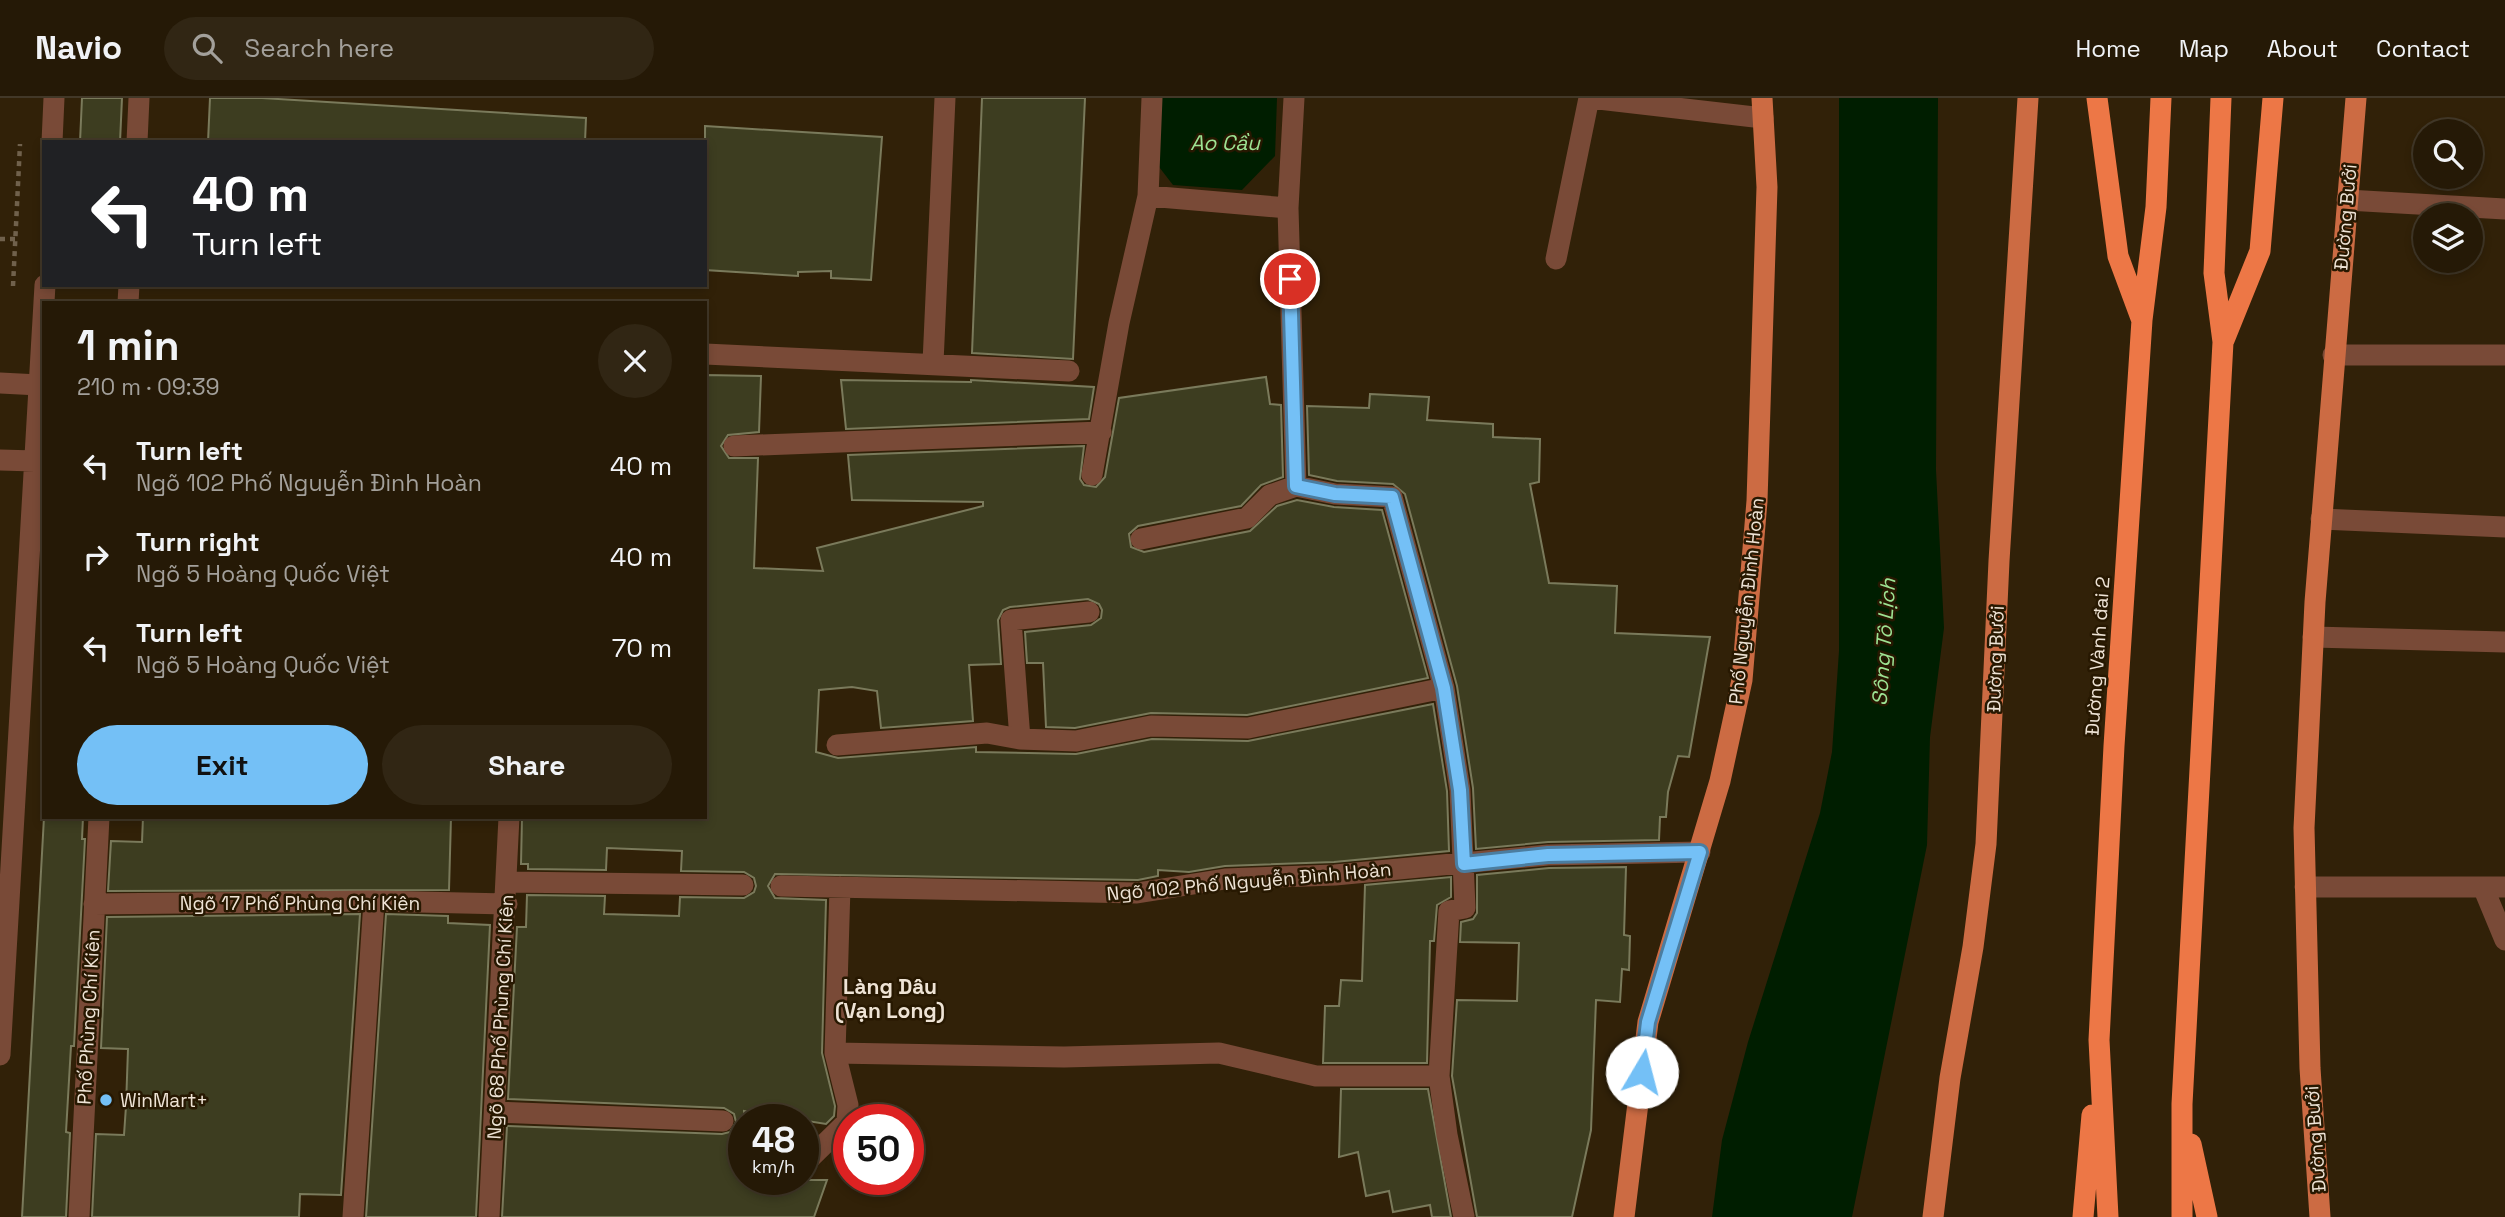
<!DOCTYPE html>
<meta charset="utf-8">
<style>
body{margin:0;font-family:"Space Grotesk",sans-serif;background:#312614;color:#f1f3f6;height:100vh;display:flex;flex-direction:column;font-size:26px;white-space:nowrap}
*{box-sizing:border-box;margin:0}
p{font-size:23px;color:#a3a09b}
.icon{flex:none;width:38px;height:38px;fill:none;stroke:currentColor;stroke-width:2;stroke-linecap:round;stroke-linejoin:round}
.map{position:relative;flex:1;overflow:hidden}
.sheet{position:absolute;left:42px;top:203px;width:665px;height:518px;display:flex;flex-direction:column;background:#251906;border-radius:0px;box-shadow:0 4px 10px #0003,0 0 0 2px #423828}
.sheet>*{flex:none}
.banner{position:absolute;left:42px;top:42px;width:665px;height:147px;border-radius:0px;box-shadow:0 4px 10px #0003,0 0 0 2px #423828;background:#202124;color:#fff;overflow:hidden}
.buttons{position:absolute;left:2413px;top:21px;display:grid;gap:14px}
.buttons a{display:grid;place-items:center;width:70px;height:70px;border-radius:50%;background:#251906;box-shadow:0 4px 10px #0003,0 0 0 2px #423828;font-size:35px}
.speed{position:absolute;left:728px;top:1006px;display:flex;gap:14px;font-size:35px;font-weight:700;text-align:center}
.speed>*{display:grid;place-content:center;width:91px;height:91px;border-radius:50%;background:#251906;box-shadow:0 4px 10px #0003,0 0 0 2px #423828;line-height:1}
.speed small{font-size:18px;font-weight:400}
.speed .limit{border:10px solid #d22;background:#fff;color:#111}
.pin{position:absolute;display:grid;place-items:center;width:60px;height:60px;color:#fff;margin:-30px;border:4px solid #fff;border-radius:50%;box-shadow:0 2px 7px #0007}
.me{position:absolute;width:77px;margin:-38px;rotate:8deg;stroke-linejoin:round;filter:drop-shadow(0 0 5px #0008)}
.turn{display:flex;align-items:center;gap:24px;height:147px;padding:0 35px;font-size:32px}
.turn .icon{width:91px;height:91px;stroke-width:2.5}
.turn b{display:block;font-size:49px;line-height:60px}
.round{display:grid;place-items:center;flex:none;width:74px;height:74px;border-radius:37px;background:#312614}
.overview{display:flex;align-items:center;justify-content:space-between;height:119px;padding:0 35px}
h1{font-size:42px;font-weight:600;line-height:52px}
.button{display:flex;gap:14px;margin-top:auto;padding:14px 35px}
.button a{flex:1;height:80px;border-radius:42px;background:#74c0f6;color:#111;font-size:28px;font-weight:600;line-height:80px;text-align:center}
.button a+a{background:#312614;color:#f1f3f6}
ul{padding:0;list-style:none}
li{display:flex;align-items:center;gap:21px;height:91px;padding:0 35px}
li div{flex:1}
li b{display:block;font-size:26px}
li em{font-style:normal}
header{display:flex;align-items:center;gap:42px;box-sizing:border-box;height:98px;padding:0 35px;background:#251906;border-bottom:2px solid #423828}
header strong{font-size:33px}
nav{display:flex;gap:38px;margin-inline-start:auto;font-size:24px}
.search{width:490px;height:63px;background:#312614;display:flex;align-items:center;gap:18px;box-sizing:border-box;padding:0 24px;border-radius:38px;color:#a3a09b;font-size:26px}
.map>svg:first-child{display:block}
.water{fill:#001e00}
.building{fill:#3d3d20;stroke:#7a7a5b;stroke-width:2}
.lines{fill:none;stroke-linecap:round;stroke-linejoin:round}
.path{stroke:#70614c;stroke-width:4.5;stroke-dasharray:5 5;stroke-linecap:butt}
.minor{stroke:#794a37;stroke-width:21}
.major{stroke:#cc6b43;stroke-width:21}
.highway{stroke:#ed7746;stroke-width:21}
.route-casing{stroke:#4b7da0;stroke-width:18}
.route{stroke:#74c0f6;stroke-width:12}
.poi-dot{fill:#74c0f6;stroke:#271801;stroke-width:2.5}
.labels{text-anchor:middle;stroke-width:5;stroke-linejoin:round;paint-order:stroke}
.street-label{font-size:19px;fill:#eee3d5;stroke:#271801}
.poi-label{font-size:19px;fill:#eee3d5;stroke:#271801;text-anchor:start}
.water-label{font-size:21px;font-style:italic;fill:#9de393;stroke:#271801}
.neighbourhood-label{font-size:21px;font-weight:bold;fill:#eee3d5;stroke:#271801}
</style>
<header>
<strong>Navio</strong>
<div class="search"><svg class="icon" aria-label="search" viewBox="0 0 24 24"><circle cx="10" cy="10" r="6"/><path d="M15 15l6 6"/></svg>Search here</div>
<nav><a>Home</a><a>Map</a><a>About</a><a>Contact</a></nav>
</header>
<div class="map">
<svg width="2505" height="1119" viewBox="0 0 2505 1119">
<rect width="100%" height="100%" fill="#312108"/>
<!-- water -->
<path class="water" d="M1159 0H1277L1275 58 1242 92 1173 87 1156 65Z
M1839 0H1938L1936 372 1944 530 1930 639 1927 747 1852 1119H1712L1722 1042 1748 944 1820 715 1832 654 1839 553Z"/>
<!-- building -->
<path class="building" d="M82 0H122L120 44H80Z
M210 0H262L586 20 585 44H208Z
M982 0H1085L1073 261 972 255Z
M705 28 882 39 871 182 831 180V173L798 174V178L705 172Z
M705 277 761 278 759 334 728 337 721 348 729 360H758L754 470 823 473 817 450 983 408V404L852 402 848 357 1084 348 1080 381 1084 387 1096 389 1105 379 1119 300 1266 279 1270 306 1281 307 1283 379 1261 387 1241 408 1138 428 1129 436 1131 449 1144 454 1250 433 1277 408 1297 402 1334 409 1382 412 1428 580 1247 617 1151 615 1075 630 1046 629 1043 565H1027L1025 534 1091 527 1101 520 1102 512 1099 506 1088 501 1010 509 1003 512 998 522 1001 566 969 567 973 623 881 630 877 593 852 589 819 592 816 654 838 660 976 649V654L1076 656 1152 641 1248 643 1433 606 1447 693 1449 753 1334 764 1225 768 1189 774 1158 772V778L1138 782 775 776 768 788 775 800 826 802 822 955 835 1008 834 1018 826 1026 744 1013V1082H827L814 1119H502L507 1028 722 1036 730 1034 736 1024 734 1016 724 1010 508 1001 517 829H526L527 797 605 798 604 816 679 818 680 799 744 800 754 794 756 788 754 780 744 774 681 773 682 753 607 750 606 772 528 771V766H521L522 719H705Z
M841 282 971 284V282L1094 289 1089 321 846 331Z
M1370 296 1429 299 1427 322 1493 326V339L1540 341 1539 384 1530 386 1549 485 1617 488 1615 535 1710 539 1689 659 1678 658 1668 694 1666 719H1660L1659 742 1548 744 1476 751 1473 690 1457 588 1405 396 1393 386 1337 383 1309 377 1307 308 1369 310Z
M44 719H83L82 741H85L74 948H71L66 1034 70 1035 66 1119H22Z
M143 719H451L449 792 108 793 111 743 142 744Z
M1626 769 1624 837 1630 838 1629 872 1622 871 1620 904 1596 902 1591 1032 1572 1119H1477L1452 978 1457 902 1517 903 1519 845 1460 844 1461 824 1473 821 1477 815V777L1549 770Z
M1451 779V799L1437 807 1434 843H1430L1427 965H1323L1325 908H1339L1341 882 1362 883 1365 787Z
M360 816 341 1097 300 1096 299 1119H92L96 1036 124 1037 126 1008 128 951 101 950 107 819Z
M386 816 448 818V825L490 827 476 1119H366Z
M1341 991H1428L1451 1119H1432L1430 1107 1393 1114 1389 1093 1366 1098 1358 1054 1339 1059Z"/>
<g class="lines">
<!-- path -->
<path class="path" d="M0 141H15
M13 188 20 46"/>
<!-- minor -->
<path class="minor" d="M1294 0 1288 110 1296 388 1335 396 1392 399 1444 590 1460 692 1465 810 1449 813 1439 978 1447 1037 1464 1119
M1590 0 1763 20
M52 44 54 0
M137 44 139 0
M1148 98 1152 0
M2347 102 2505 111
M1556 161 1589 0
M128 205 129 187
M705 256 1069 273
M2333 257H2505
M933 265 945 0
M0 285 39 287
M734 348 1101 334
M0 362 35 363
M1092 377 1119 225 1148 98 1288 110
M2321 421 2505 429
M1141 441 1247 420 1270 397 1296 388
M2313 539 2505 544
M1020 641 1011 522 1089 514
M837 647 987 635 1020 641 1076 643 1151 628 1248 630 1444 590
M508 784 743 787
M781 788 1137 795 1225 781 1335 777 1548 757 1700 754
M2305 789H2505
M2483 789 2505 842
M94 806 374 803 507 806
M835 955 1064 959 1219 955 1316 978H1439
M0 957 45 187
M495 1014 723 1023
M803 1067 847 1024 848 1007 835 955 840 789
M79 1119 99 719
M353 1119 374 803
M489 1119 509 719"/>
<!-- major -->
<path class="major" d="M1624 1119 1648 924 1720 683 1742 582 1757 403 1767 89 1762 0
M1933 1119 1950 980 1973 849 1986 746 1999 463 2028 0
M2320 1119 2310 970 2304 730 2315 504 2356 0"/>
<!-- highway -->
<path class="highway" d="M2097 0 2118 158 2141 220
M2224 242 2260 153 2273 0
M2191 1046 2207 1119
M2083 1119 2092 1017
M2108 1119 2099 942 2114 648 2142 222 2156 109 2161 0
M2182 1119V1006L2223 244 2214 175 2221 0"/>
</g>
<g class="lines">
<defs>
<path id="route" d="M1290 181 1296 388 1335 396 1392 399 1444 590 1460 692 1464 766 1548 757 1700 754 1648 924 1642 974"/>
</defs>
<!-- route casing -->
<use href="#route" class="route-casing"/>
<!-- route -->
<use href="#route" class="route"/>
</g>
<!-- markers -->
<circle class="poi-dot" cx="106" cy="1002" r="7"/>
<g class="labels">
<!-- street labels -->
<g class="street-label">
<text transform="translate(2345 119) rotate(-85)" y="7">Đường Bưởi</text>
<text transform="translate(1746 503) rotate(-84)" y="7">Phố Nguyễn Đình Hoàn</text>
<text transform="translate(2097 558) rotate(-86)" y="7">Đường Vành đai 2</text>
<text transform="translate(1995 561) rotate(-88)" y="7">Đường Bưởi</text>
<text transform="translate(1249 783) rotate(-5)" y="7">Ngõ 102 Phố Nguyễn Đình Hoàn</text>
<text x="300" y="812">Ngõ 17 Phố Phùng Chí Kiên</text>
<text transform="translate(88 919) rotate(-87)" y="7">Phố Phùng Chí Kiên</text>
<text transform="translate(500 919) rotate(-87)" y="7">Ngõ 68 Phố Phùng Chí Kiên</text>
<text transform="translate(2315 1041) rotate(-94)" y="7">Đường Bưởi</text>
</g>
<!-- poi labels -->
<g class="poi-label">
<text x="120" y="1009">WinMart+</text>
</g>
<!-- water labels -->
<g class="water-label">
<text x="1225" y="52">Ao Cầu</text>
<text transform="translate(1884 544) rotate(-86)" y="7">Sông Tô Lịch</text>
</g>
<!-- neighbourhood labels -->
<g class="neighbourhood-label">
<text x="890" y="896">Làng Dâu<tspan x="890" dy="24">(Vạn Long)</tspan></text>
</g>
</g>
</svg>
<div class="buttons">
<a><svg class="icon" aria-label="search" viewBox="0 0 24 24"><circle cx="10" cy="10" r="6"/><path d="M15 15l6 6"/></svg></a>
<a><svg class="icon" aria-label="layers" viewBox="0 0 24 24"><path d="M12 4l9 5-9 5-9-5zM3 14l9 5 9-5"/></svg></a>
</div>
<div class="speed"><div>48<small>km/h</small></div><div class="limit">50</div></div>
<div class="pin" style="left:1290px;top:181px;background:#d93025"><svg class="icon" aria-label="arrive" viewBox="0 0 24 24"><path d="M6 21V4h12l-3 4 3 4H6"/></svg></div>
<svg class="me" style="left:1642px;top:974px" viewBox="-20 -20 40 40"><circle r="19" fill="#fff"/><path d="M0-13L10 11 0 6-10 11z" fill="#74c0f6"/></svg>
<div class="banner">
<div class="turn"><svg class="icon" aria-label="left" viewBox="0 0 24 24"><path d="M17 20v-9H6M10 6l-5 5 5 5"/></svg><div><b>40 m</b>Turn left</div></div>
</div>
<section class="sheet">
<div class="overview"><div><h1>1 min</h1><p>210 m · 09:39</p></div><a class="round"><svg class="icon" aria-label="close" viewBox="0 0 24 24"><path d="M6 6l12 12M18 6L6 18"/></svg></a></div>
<ul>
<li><svg class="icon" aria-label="left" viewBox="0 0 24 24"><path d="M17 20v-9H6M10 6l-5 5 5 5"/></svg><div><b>Turn left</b><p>Ngõ 102 Phố Nguyễn Đình Hoàn</p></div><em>40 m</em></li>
<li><svg class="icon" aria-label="right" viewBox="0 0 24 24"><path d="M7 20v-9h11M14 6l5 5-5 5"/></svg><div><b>Turn right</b><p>Ngõ 5 Hoàng Quốc Việt</p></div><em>40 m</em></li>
<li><svg class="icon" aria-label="left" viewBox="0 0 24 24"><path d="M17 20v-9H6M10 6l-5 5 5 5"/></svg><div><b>Turn left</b><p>Ngõ 5 Hoàng Quốc Việt</p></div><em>70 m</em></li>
</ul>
<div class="button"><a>Exit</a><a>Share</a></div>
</section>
</div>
